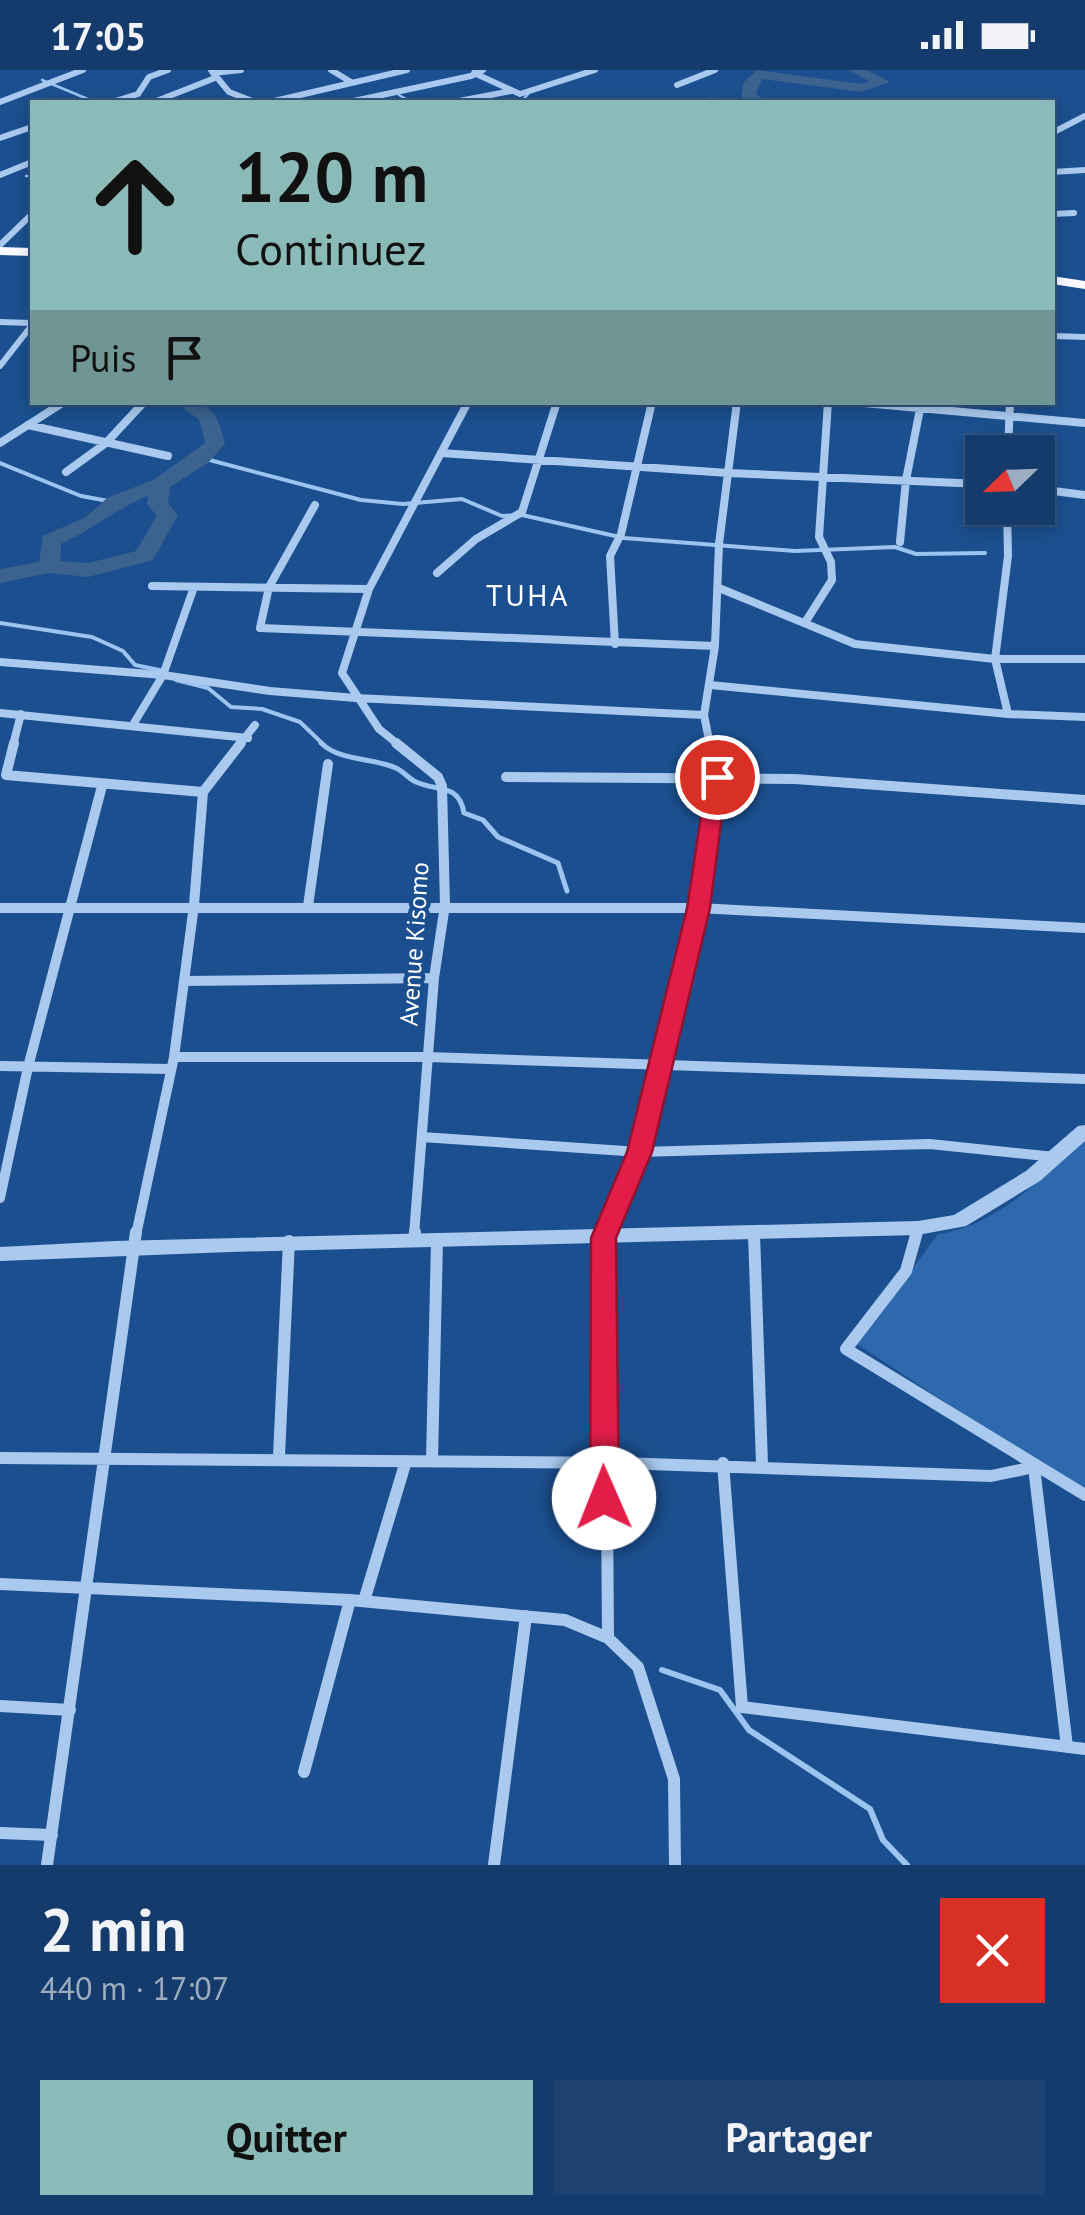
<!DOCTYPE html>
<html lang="fr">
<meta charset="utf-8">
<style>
body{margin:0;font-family:"PT Sans",sans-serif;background:#1d4271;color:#f1f3f6;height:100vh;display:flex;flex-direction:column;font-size:38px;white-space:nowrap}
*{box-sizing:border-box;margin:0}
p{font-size:32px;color:#9dadc1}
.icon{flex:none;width:55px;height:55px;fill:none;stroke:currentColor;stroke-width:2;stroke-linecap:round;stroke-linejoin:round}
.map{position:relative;height:1795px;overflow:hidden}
.sheet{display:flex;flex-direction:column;background:#143b6b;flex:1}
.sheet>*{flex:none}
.guide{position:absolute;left:30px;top:30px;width:1025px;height:305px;border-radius:0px;box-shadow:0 5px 15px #0003,0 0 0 2px #33557e;background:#8bbbb9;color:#111;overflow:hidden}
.needle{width:65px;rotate:247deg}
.controls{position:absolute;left:965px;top:365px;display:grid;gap:20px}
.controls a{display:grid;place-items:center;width:90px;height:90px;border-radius:0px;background:#143b6b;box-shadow:0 5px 15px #0003,0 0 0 2px #33557e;font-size:50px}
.pin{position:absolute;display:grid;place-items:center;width:85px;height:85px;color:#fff;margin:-42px;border:5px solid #fff;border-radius:50%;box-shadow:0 2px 10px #0007}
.me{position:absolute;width:110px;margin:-55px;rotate:359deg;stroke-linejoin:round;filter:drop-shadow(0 0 8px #0008)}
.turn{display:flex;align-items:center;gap:35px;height:210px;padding:0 40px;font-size:45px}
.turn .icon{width:130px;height:130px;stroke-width:2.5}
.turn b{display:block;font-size:70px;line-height:85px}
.then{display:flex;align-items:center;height:95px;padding:0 40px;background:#0003;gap:20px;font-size:38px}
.round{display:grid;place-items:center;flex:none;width:105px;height:105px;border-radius:0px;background:#1d4271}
.head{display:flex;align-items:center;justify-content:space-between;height:170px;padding:0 40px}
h1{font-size:60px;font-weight:700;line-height:75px}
.button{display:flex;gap:20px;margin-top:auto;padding:20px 40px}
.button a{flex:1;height:115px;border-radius:0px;background:#8bbbb9;color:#111;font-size:40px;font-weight:700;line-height:115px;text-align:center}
.button a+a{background:#1d4271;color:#f1f3f6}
.status{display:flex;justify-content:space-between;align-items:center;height:70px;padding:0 50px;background:#143b6b;direction:ltr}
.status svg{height:28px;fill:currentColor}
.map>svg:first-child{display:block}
.green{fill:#2e69ad}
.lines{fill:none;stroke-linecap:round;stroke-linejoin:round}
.stream-far3{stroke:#9cc4f0;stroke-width:2.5}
.stream-far2{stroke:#9cc4f0;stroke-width:4}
.stream-far1{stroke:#9cc4f0;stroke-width:5}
.stream{stroke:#9cc4f0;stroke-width:6}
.river{fill:#3c6290;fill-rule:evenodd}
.minor-far3{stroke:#a9c9ee;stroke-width:6}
.minor-far2{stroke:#a9c9ee;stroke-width:8}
.minor-far1{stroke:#a9c9ee;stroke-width:10}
.minor{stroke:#a9c9ee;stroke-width:12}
.tertiary{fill:#a9c9ee;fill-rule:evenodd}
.trunk{fill:#f8faff;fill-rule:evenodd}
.route{fill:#e11d48;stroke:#92132f;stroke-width:2.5}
.labels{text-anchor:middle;stroke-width:9;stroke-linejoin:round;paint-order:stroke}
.street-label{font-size:25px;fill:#fff;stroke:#1b4f8f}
.quarter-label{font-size:30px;letter-spacing:2.5px;fill:#fff;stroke:#1b4f8f}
</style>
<div class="status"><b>17:05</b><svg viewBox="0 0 49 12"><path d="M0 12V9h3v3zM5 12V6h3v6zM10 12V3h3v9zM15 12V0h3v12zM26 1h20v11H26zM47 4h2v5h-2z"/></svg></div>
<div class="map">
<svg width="1085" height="1795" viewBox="0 0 1085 1795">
<rect width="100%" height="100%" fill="#1b4f8f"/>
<!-- green -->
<path class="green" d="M1085 1058V1424L857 1274 938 1164C994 1157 1054 1104 1085 1058Z"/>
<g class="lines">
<!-- stream-far3 -->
<path class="stream-far3" d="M42 10 95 32
M399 25 411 32
M521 32 529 23
M26 106H32"/>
<!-- stream-far2 -->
<path class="stream-far2" d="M202 388 361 430 403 434 462 429 502 446 522 445 624 468 795 481 895 477 916 484 985 483
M0 393 81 426 114 432
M0 553 92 567 123 581 135 595 164 601
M176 610 208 618 231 637 262 639 300 652 324 675"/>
<!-- stream-far1 -->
<path class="stream-far1" d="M321 673C341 692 372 687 396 698 403 701 409 709 416 712 438 722 459 713 464 743L483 750 498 767 558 793 567 821"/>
<!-- stream -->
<path class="stream" d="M662 1600 720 1620 749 1660 870 1739 883 1770 907 1795"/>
<!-- river -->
<path class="river" d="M757 0 861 14 869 11 848 0H867L890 12 861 22 762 9 756 24 767 32H749L741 26 744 12Z
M710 27 731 32H702Z
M183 332C213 332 218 346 225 374L209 392 170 417 168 433 178 445 153 490 88 507 49 503 0 513V499L39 492 43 466 86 447 107 428 153 410 205 373 199 349 185 340ZM148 426 147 434 157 446 136 481 88 493 60 491 61 474C93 459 117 438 148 426Z"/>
<!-- minor-far3 -->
<path class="minor-far3" d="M211 0 229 22 255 32
M331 0 351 12
M213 3 241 0
M474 3 520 24 595 0
M677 15 715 0
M0 32 83 0
M112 32 138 24 149 7 168 0
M154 32 215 8
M270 32 407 0
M349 32 471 6 483 0
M454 32 511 21
M1052 63 1085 46
M0 68 32 57
M1052 102 1085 100
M0 105 32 92
M1052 144 1074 143
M0 175 32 144
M0 252 32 253
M1052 266 1085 267
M0 296 32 255"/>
<!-- minor-far2 -->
<path class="minor-far2" d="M853 332 1085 353
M28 355 168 386
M0 373 64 332
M1008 382 1010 332
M441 383 728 403 982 414
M66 402 106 373 144 332
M1038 419 1085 425
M315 435 269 517 260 558 715 576
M1007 438 1008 486 995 589 1008 644
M900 472 906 410 921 334
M437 503 476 469 522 442 557 332
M152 516 369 519
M719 518 855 574 995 589H1085
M806 551 832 510 831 492 819 467 828 332
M615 574 610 486 621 464 652 332
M0 592 163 605 270 621 356 628 704 645
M710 615 1008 644 1085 647
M0 643 248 668
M134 653 163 605 194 517
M13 675 21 644
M239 675 255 655
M399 675 379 659 342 603 369 519 468 332
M710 675 704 645 715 576 719 474 737 332"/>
<!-- minor-far1 -->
<path class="minor-far1" d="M14 673 6 705 203 722
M396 673 438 707 442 716 445 835 434 908 414 1165
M506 707 795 709 1085 730
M308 836 328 694
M0 838H698L1085 858
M184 911 434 908
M174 987H428L1085 1009
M0 996 170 999
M422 1067 639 1082 930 1074 1055 1087
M0 1128 28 997 102 716
M136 1165 174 987 194 835 203 722 241 673
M604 1165 639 1082 698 838 717 707 710 673
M916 1165 918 1158"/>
<!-- minor -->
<path class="minor" d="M605 1162 608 1568
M917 1162 906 1201 846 1279 1085 1425
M754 1164 762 1394
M414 1170 415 1162
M279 1386 289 1171
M0 1388 620 1393 991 1406 1034 1397 1067 1677
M432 1390 437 1171
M723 1393 742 1637 1085 1679
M0 1514 350 1530 565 1550 608 1568 638 1597 674 1709 675 1795
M364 1531 406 1391
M0 1636 70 1640
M304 1702 350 1530
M0 1763 52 1765
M47 1795 136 1162
M494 1795 526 1546"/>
<!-- tertiary -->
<path class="tertiary" d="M1085 1055V1071L1040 1111 966 1156 918 1165 230 1182 0 1191V1177L115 1171 918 1151 954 1145 1026 1101 1078 1056Z"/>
<!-- trunk -->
<path class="trunk" d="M0 177 32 178V186L0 185Z
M1052 206 1085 211V219L1052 214Z"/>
</g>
<!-- route -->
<path class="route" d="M717 701 727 707 710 838 652 1082 616 1168 619 1428 615 1437 604 1440 594 1437 590 1428 591 1168 627 1082 687 838 707 707Z"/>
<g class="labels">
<!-- street labels -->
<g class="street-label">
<text transform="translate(414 874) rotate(-86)" y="9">Avenue Kisomo</text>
</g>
<!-- quarter labels -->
<g class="quarter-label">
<text x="528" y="536">TUHA</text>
</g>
</g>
</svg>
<div class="controls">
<a><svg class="needle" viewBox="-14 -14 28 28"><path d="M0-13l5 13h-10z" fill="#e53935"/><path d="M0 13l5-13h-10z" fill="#9dadc1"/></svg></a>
</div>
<div class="pin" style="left:717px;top:707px;background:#d93025"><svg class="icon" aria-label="arrive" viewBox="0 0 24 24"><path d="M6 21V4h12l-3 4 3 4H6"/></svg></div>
<svg class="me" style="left:604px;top:1428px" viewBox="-20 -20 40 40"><circle r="19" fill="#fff"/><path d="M0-13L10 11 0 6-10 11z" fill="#e11d48"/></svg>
<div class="guide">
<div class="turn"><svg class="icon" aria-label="ahead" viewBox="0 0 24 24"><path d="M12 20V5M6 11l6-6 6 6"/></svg><div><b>120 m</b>Continuez</div></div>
<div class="then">Puis<svg class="icon" aria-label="arrive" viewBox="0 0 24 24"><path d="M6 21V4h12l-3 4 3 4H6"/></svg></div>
</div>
</div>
<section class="sheet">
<div class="head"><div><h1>2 min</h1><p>440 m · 17:07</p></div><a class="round" style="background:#d93025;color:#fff"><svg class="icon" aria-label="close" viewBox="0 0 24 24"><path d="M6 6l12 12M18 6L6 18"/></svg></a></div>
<div class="button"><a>Quitter</a><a>Partager</a></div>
</section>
